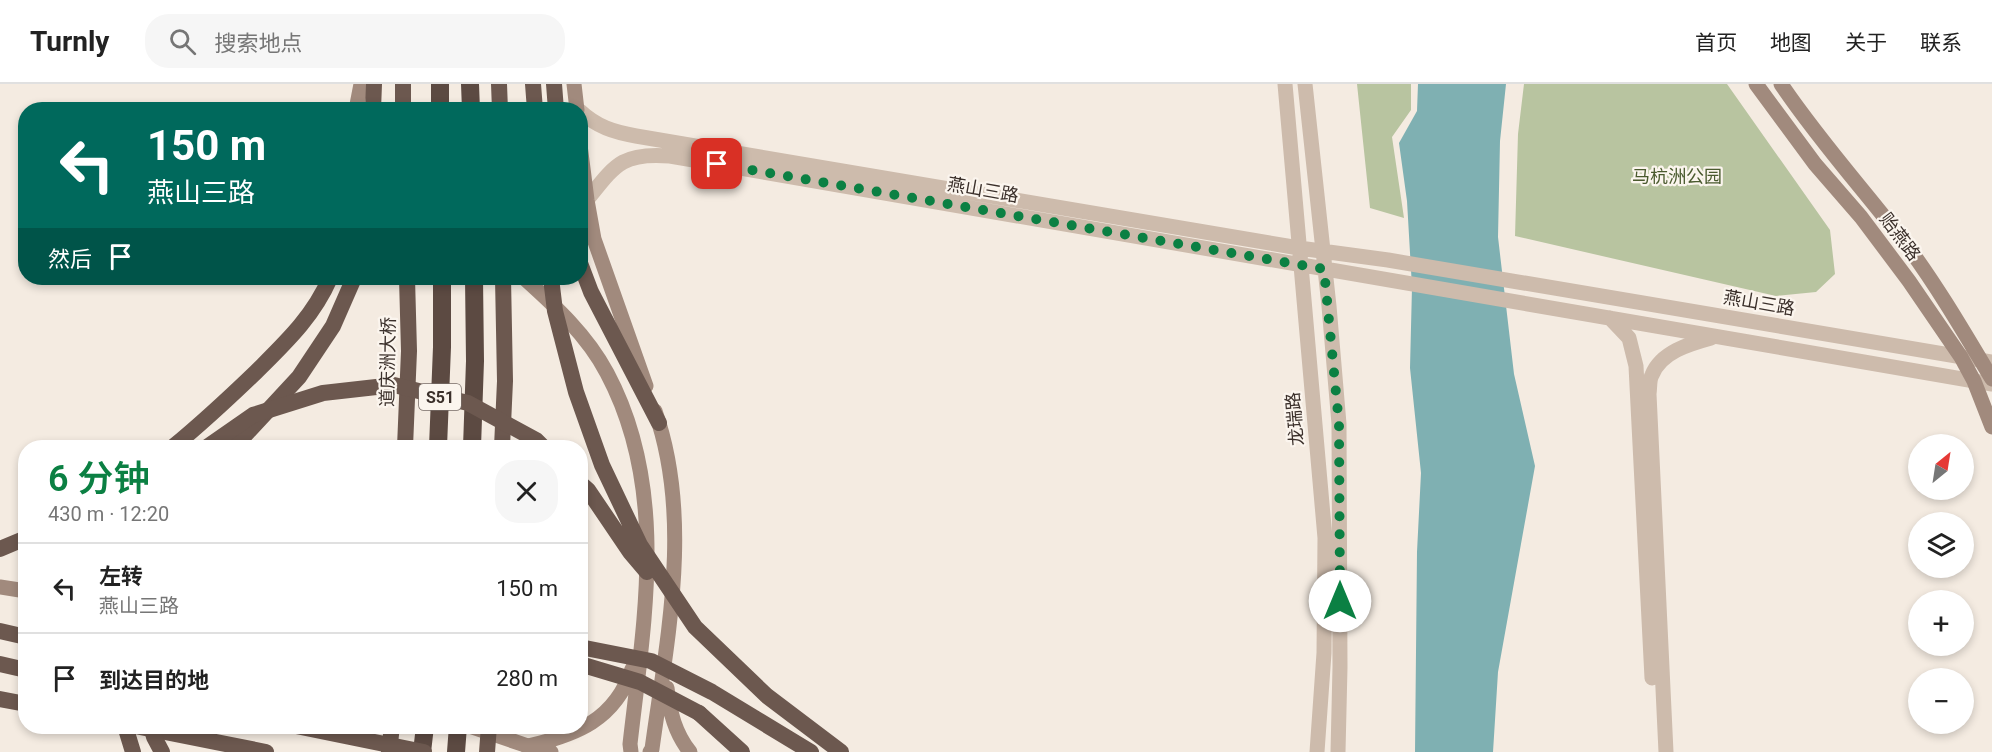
<!DOCTYPE html>
<html lang="zh">
<meta charset="utf-8">
<style>
body{margin:0;font-family:Roboto,"Noto Sans SC",sans-serif;background:#f6f6f6;color:#222;height:100vh;display:flex;flex-direction:column;font-size:22px;white-space:nowrap}
*{box-sizing:border-box;margin:0}
p{font-size:20px;color:#767676}
.icon{flex:none;width:33px;height:33px;fill:none;stroke:currentColor;stroke-width:2;stroke-linecap:round;stroke-linejoin:round}
.map{position:relative;flex:1;overflow:hidden}
.panel{position:absolute;left:18px;top:356px;width:570px;height:294px;display:flex;flex-direction:column;background:#fff;border-radius:24px;box-shadow:0 3px 9px #0003}
.panel>*{flex:none}
.guide{position:absolute;left:18px;top:18px;width:570px;height:183px;border-radius:24px;box-shadow:0 3px 9px #0003;background:#00695c;color:#fff;overflow:hidden}
.needle{width:39px;rotate:30deg}
.tools{position:absolute;left:1908px;top:350px;display:grid;gap:12px}
.tools a{display:grid;place-items:center;width:66px;height:66px;border-radius:50%;background:#fff;box-shadow:0 3px 9px #0003;font-size:30px}
.pin{position:absolute;display:grid;place-items:center;width:51px;height:51px;color:#fff;margin:-26px;border-radius:12px;box-shadow:0 3px 9px #0006}
.me{position:absolute;width:66px;margin:-33px;rotate:0deg;stroke-linejoin:round;filter:drop-shadow(0 0 4px #0008)}
.turn{display:flex;align-items:center;gap:21px;height:126px;padding:0 30px;font-size:27px}
.turn .icon{width:78px;height:78px;stroke-width:2.5}
.turn b{display:block;font-size:42px;line-height:51px}
.then{display:flex;align-items:center;height:57px;padding:0 30px;background:#0003;gap:12px;font-size:22px}
.round{display:grid;place-items:center;flex:none;width:63px;height:63px;border-radius:24px;background:#f6f6f6}
.headline{display:flex;align-items:center;justify-content:space-between;height:102px;padding:0 30px}
h1{font-size:36px;font-weight:600;line-height:45px;color:#0b8043}
ul{padding:0;list-style:none}
li{display:flex;align-items:center;gap:18px;height:90px;padding:0 30px;border-top:2px solid #e0e0e0}
li div{flex:1}
li b{display:block;font-size:22px}
li em{font-style:normal}
header{display:flex;align-items:center;gap:36px;box-sizing:border-box;height:84px;padding:0 30px;background:#fff;border-bottom:2px solid #e0e0e0}
header strong{font-size:28px}
nav{display:flex;gap:33px;margin-inline-start:auto;font-size:21px}
.search{width:420px;height:54px;background:#f6f6f6;display:flex;align-items:center;gap:15px;box-sizing:border-box;padding:0 21px;border-radius:24px;color:#767676;font-size:22px}
.map>svg:first-child{display:block}
.green{fill:#b8c4a0}
.water{fill:#7fb0b2}
.lines{fill:none;stroke-linecap:round;stroke-linejoin:round}
.tertiary{stroke:#cdbbac;stroke-width:15}
.secondary{stroke:#a18a7d;stroke-width:15}
.trunk{stroke:#6c584f;stroke-width:16}
.motorway{stroke:#5c4a42;stroke-width:18}
.trunk-bridge{stroke:#6c584f;stroke-width:16}
.route{stroke:#0b8043;stroke-width:10;stroke-dasharray:0 18}
.labels{text-anchor:middle;stroke-width:4.5;stroke-linejoin:round;paint-order:stroke}
.shield{fill:#fbf5ee;stroke:#756b66;stroke-width:1.5}
.shield-label{font-size:16px;font-weight:bold;fill:#3b302b}
.park-label{font-size:18px;fill:#4a5a2e;stroke:#fbf5ee}
.street-label{font-size:18px;fill:#3b302b;stroke:#fbf5ee}
</style>
<header>
<strong>Turnly</strong>
<div class="search"><svg class="icon" aria-label="search" viewBox="0 0 24 24"><circle cx="10" cy="10" r="6"/><path d="M15 15l6 6"/></svg>搜索地点</div>
<nav><a>首页</a><a>地图</a><a>关于</a><a>联系</a></nav>
</header>
<div class="map">
<svg width="1992" height="668" viewBox="0 0 1992 668">
<rect width="100%" height="100%" fill="#f4ebe1"/>
<!-- green -->
<path class="green" d="M1357 0H1411V26L1392 53 1404 134 1370 124Z
M1524 0H1727L1830 146 1835 190 1816 208 1776 212 1515 152 1518 50Z"/>
<!-- water -->
<path class="water" d="M1418 0H1506L1500 57 1498 153 1514 290 1535 382 1498 588 1493 668H1415L1417 468 1421 389 1410 284 1412 203 1407 117 1399 59 1417 27Z"/>
<g class="lines">
<!-- tertiary -->
<path class="tertiary" d="M1285 0 1325 454 1324 569 1317 668
M1305 0 1329 222 1339 340 1340 583 1338 668
M580 27C597 43 614 48 636 52L1299 164 1388 176 1992 278
M587 116C615 81 622 68 670 72L1992 300
M1610 234 1629 254 1636 282 1652 594
M1666 668 1649 310C1650 304 1649 296 1652 291 1661 268 1689 260 1711 254"/>
<!-- secondary -->
<path class="secondary" d="M574 0 577 26
M1756 0 1815 80 1861 133 1909 197 1961 273 1974 297 1992 343
M1781 0C1820 58 1866 108 1908 163 1939 205 1965 250 1992 295
M356 26 361 0
M580 61 587 116 594 155 646 302
M524 194C555 222 587 251 607 289 669 405 644 536 630 660L631 668
M0 503 26 507
M667 604C670 629 675 649 690 668
M469 642 528 662 551 668
M529 668 528 662C576 651 615 636 632 585
M650 668 652 665C667 555 693 435 655 327"/>
<!-- trunk -->
<path class="trunk" d="M403 0V26
M499 0 500 26
M533 0 535 26
M554 0 556 26
M373 26 374 0
M580 179 591 208 659 339
M173 363C202 339 229 314 256 288 286 258 313 233 330 194
M234 363 299 293 333 242 354 194
M405 363 409 267 407 194
M502 363 505 297 503 194
M0 465 26 454
M0 547 26 553
M0 580 26 586
M0 615 26 620
M699 629 742 668
M125 642 133 668
M135 642 266 668
M389 668 392 642"/>
<!-- motorway -->
<path class="motorway" d="M440 0V26
M470 0 471 26
M438 363 442 263V194
M472 363 475 277 474 194
M422 668 425 642
M456 668 458 642"/>
<!-- trunk-bridge -->
<path class="trunk-bridge" d="M551 194 555 227 576 308 602 381 640 461 695 543 767 612 841 668
M207 363 253 331 323 309 394 301 468 319 536 356 543 363
M580 399 588 406 630 468 647 488
M580 563 651 577 712 608 811 668
M580 580 640 598 699 629
M151 642 154 653 162 668
M296 642 424 668
M487 668 489 642"/>
</g>
<g class="lines">
<!-- route -->
<path class="route" d="M717 80 1324 185 1339 340 1340 517"/>
</g>
<g class="labels">
<!-- shield labels -->
<rect class="shield" x="419" y="300" width="42" height="26" rx="4.5"/>
<g class="shield-label">
<text x="440" y="319">S51</text>
</g>
<!-- park labels -->
<g class="park-label">
<text x="1677" y="99">马杭洲公园</text>
</g>
<!-- street labels -->
<g class="street-label">
<text transform="translate(983 106) rotate(10)" y="6">燕山三路</text>
<text transform="translate(1900 153) rotate(53)" y="6">贻燕路</text>
<text transform="translate(1759 219) rotate(10)" y="6">燕山三路</text>
<text transform="translate(388 278) rotate(-89)" y="6">道庆洲大桥</text>
<text transform="translate(1295 335) rotate(-95)" y="6">龙瑞路</text>
</g>
</g>
</svg>
<div class="tools">
<a><svg class="needle" viewBox="-14 -14 28 28"><path d="M0-13l5 13h-10z" fill="#e53935"/><path d="M0 13l5-13h-10z" fill="#767676"/></svg></a>
<a><svg class="icon" aria-label="layers" viewBox="0 0 24 24"><path d="M12 4l9 5-9 5-9-5zM3 14l9 5 9-5"/></svg></a>
<a>+</a>
<a>−</a>
</div>
<div class="pin" style="left:717px;top:80px;background:#d93025"><svg class="icon" aria-label="arrive" viewBox="0 0 24 24"><path d="M6 21V4h12l-3 4 3 4H6"/></svg></div>
<svg class="me" style="left:1340px;top:517px" viewBox="-20 -20 40 40"><circle r="19" fill="#fff"/><path d="M0-13L10 11 0 6-10 11z" fill="#0b8043"/></svg>
<div class="guide">
<div class="turn"><svg class="icon" aria-label="left" viewBox="0 0 24 24"><path d="M17 20v-9H6M10 6l-5 5 5 5"/></svg><div><b>150 m</b>燕山三路</div></div>
<div class="then">然后<svg class="icon" aria-label="arrive" viewBox="0 0 24 24"><path d="M6 21V4h12l-3 4 3 4H6"/></svg></div>
</div>
<section class="panel">
<div class="headline"><div><h1>6 分钟</h1><p>430 m · 12:20</p></div><a class="round"><svg class="icon" aria-label="close" viewBox="0 0 24 24"><path d="M6 6l12 12M18 6L6 18"/></svg></a></div>
<ul>
<li><svg class="icon" aria-label="left" viewBox="0 0 24 24"><path d="M17 20v-9H6M10 6l-5 5 5 5"/></svg><div><b>左转</b><p>燕山三路</p></div><em>150 m</em></li>
<li><svg class="icon" aria-label="arrive" viewBox="0 0 24 24"><path d="M6 21V4h12l-3 4 3 4H6"/></svg><div><b>到达目的地</b></div><em>280 m</em></li>
</ul>
</section>
</div>
